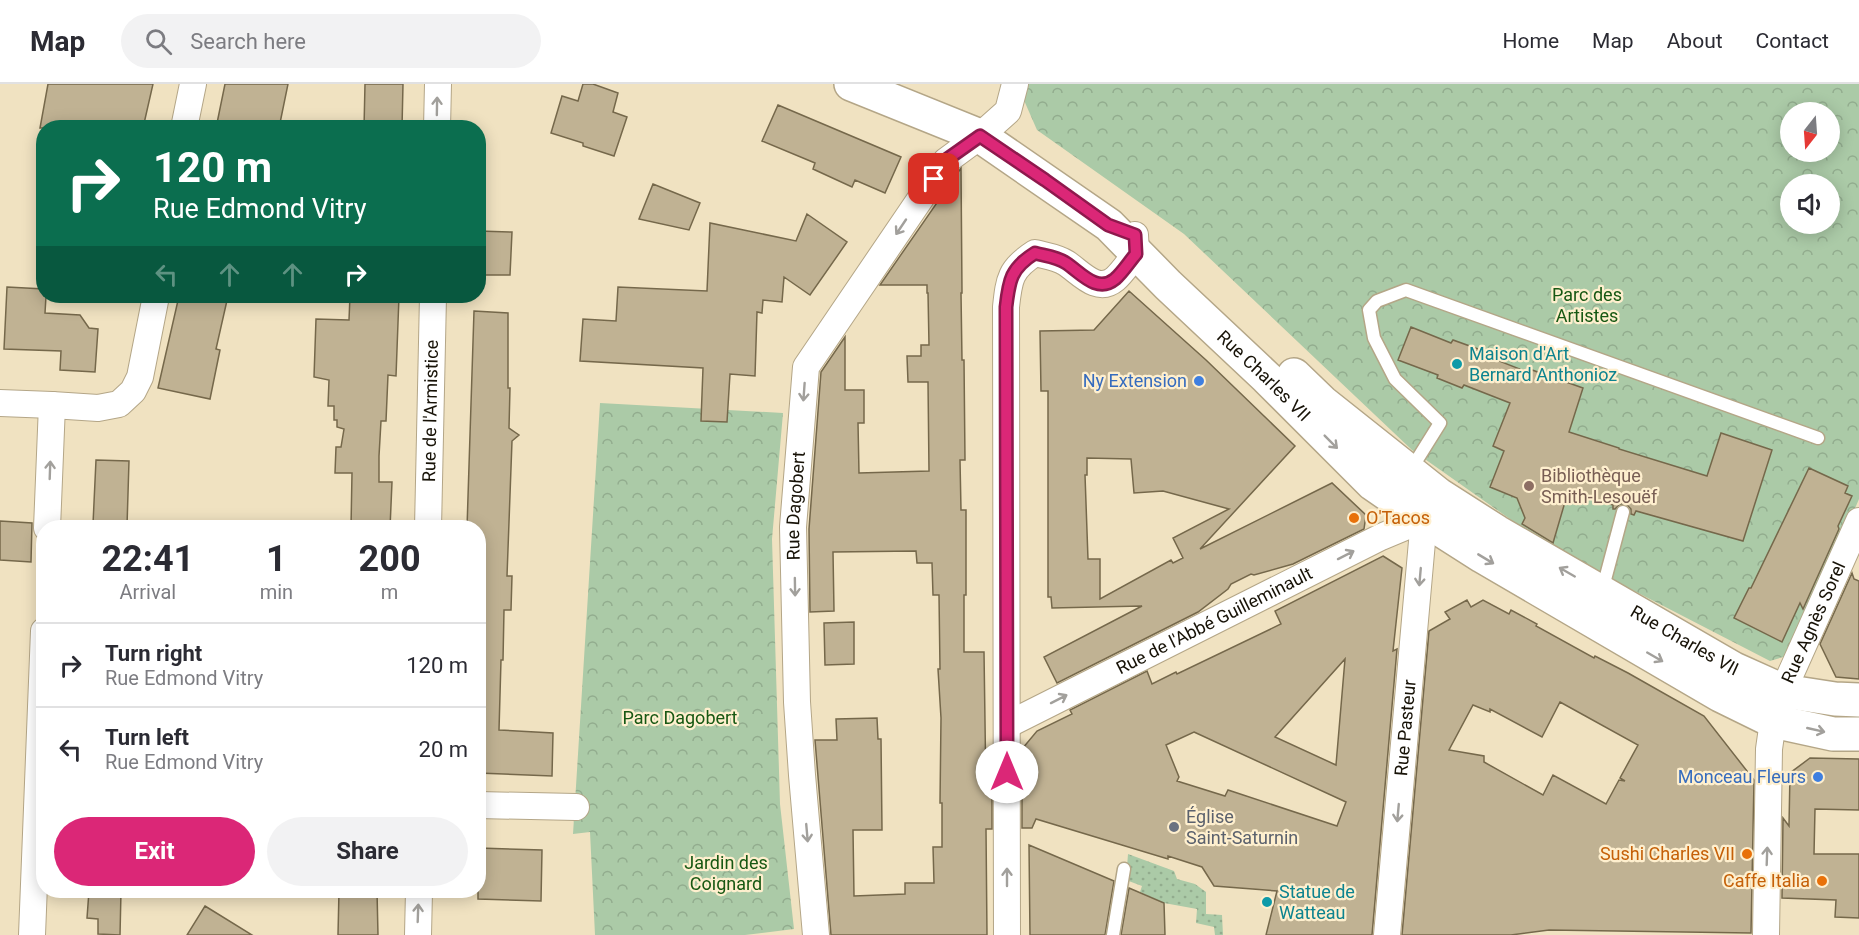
<!DOCTYPE html>
<meta charset="utf-8">
<style>
body{margin:0;font-family:Roboto,sans-serif;background:#f2f2f3;color:#2b2b33;height:100vh;display:flex;flex-direction:column;font-size:22px;white-space:nowrap}
*{box-sizing:border-box;margin:0}
p{font-size:20px;color:#7c7c81}
.icon{flex:none;width:33px;height:33px;fill:none;stroke:currentColor;stroke-width:2;stroke-linecap:round;stroke-linejoin:round}
.map{position:relative;flex:1;overflow:hidden}
.drawer{position:absolute;left:36px;top:436px;width:450px;height:378px;display:flex;flex-direction:column;background:#fff;border-radius:24px;box-shadow:0 3px 15px #0003}
.drawer>*{flex:none}
.top-card{position:absolute;left:36px;top:36px;width:450px;height:183px;border-radius:24px;box-shadow:0 3px 15px #0003;background:#0b6e4f;color:#fff;overflow:hidden}
.needle{width:39px;rotate:197deg}
.tools{position:absolute;left:1780px;top:18px;display:grid;gap:12px}
.tools a{display:grid;place-items:center;width:60px;height:60px;border-radius:50%;background:#fff;box-shadow:0 3px 15px #0003;font-size:30px}
.pin{position:absolute;display:grid;place-items:center;width:51px;height:51px;color:#fff;margin:-26px;border-radius:12px;box-shadow:0 3px 9px #0006}
.me{position:absolute;width:66px;margin:-33px;rotate:0deg;stroke-linejoin:round;filter:drop-shadow(0 0 4px #0008)}
.turn{display:flex;align-items:center;gap:21px;height:126px;padding:0 18px;font-size:27px}
.turn .icon{width:78px;height:78px;stroke-width:2.5}
.turn b{display:block;font-size:42px;line-height:51px}
.lanes{display:flex;align-items:center;height:57px;padding:0 18px;background:#0003;justify-content:center;gap:30px;direction:ltr}
.lanes .off{opacity:.35}
.eta{display:flex;justify-content:space-evenly;align-items:center;height:102px;text-align:center}
.eta b{font-size:36px;font-weight:700;line-height:42px}
.primary-button{display:flex;gap:12px;margin-top:auto;padding:12px 18px}
.primary-button a{flex:1;height:69px;border-radius:36px;background:#db2777;color:#fff;font-size:24px;font-weight:700;line-height:69px;text-align:center}
.primary-button a+a{background:#f2f2f3;color:#2b2b33}
ul{padding:0;list-style:none}
li{display:flex;align-items:center;gap:18px;height:84px;padding:0 18px;border-top:2px solid #e1e1e2}
li div{flex:1}
li b{display:block;font-size:22px}
li em{font-style:normal}
header{display:flex;align-items:center;gap:36px;box-sizing:border-box;height:84px;padding:0 30px;background:#fff;border-bottom:2px solid #e1e1e2}
header strong{font-size:28px}
nav{display:flex;gap:33px;margin-inline-start:auto;font-size:21px}
.search{width:420px;height:54px;background:#f2f2f3;display:flex;align-items:center;gap:15px;box-sizing:border-box;padding:0 21px;border-radius:33px;color:#7c7c81;font-size:22px}
.map>svg:first-child{display:block}
.grass{fill:url(#grass-dots)}
.park{fill:url(#park-crowns);fill-rule:evenodd}
.building{fill:#c0b293;stroke:#75684b;stroke-width:1.5;fill-rule:evenodd}
.lines{fill:none;stroke-linecap:round;stroke-linejoin:round}
.lane-casing{stroke:#b4a687;stroke-width:15}
.street-casing{stroke:#b4a687;stroke-width:28}
.secondary-casing{stroke:#b4a687;stroke-width:36}
.lane{stroke:#fff;stroke-width:12}
.street{stroke:#fff;stroke-width:26}
.secondary{stroke:#fff;stroke-width:33}
.oneway{stroke:#a2a09c}
.route-casing{stroke:#8e194d;stroke-width:15}
.route{stroke:#db2777;stroke-width:10}
.culture-dot{fill:#0f9aa8;stroke:#feefce;stroke-width:2}
.shop-dot{fill:#3f7fe0;stroke:#feefce;stroke-width:2}
.education-dot{fill:#8d6e63;stroke:#feefce;stroke-width:2}
.food-dot{fill:#e8710a;stroke:#feefce;stroke-width:2}
.worship-dot{fill:#6b7280;stroke:#feefce;stroke-width:2}
.labels{text-anchor:middle;stroke-width:4.5;stroke-linejoin:round;paint-order:stroke}
.park-label{font-size:18px;fill:#175813;stroke:#feefce}
.culture-label{font-size:18px;fill:#0d838f;stroke:#feefce;text-anchor:start}
.street-label{font-size:18px;fill:#171207;stroke:#feefce}
.shop-label{font-size:18px;fill:#366cbe;stroke:#feefce;text-anchor:end}
.education-label{font-size:18px;fill:#785e54;stroke:#feefce;text-anchor:start}
.food-label{font-size:18px;fill:#c56008;stroke:#feefce;text-anchor:end}
.worship-label{font-size:18px;fill:#5b616d;stroke:#feefce;text-anchor:start}
</style>
<header>
<strong>Map</strong>
<div class="search"><svg class="icon" aria-label="search" viewBox="0 0 24 24"><circle cx="10" cy="10" r="6"/><path d="M15 15l6 6"/></svg>Search here</div>
<nav><a>Home</a><a>Map</a><a>About</a><a>Contact</a></nav>
</header>
<div class="map">
<svg width="1859" height="851" viewBox="0 0 1859 851">
<defs>
<pattern id="grass-dots" width="8" height="8" patternUnits="userSpaceOnUse" patternTransform="scale(1.5)"><rect width="8" height="8" fill="#abcaa7"/><path d="M2 2h.1M6 6h.1" fill="none" stroke="#92ac8e" stroke-width="1.8" stroke-linecap="round"/></pattern>
<pattern id="park-crowns" width="20" height="18" patternUnits="userSpaceOnUse" patternTransform="scale(1.5)"><rect width="20" height="18" fill="#abcaa7"/><path d="M2 6a3 3 0 1 1 6 0M12 15a3 3 0 1 1 6 0" fill="none" stroke="#92ac8e"/></pattern>
</defs>
<rect width="100%" height="100%" fill="#f0e2c1"/>
<!-- grass -->
<path class="grass" d="M1128 770 1174 787 1177 795 1195 800 1206 808V830L1222 831 1223 851H1215L1214 843 1196 839 1197 825 1164 819 1140 808 1142 802 1126 796Z"/>
<!-- park -->
<path class="park" d="M1027 0H1859V415L1793 570 1770 577 1551 464 1412 366 1184 150 1037 46 1023 14ZM1791 28H1830V68H1791ZM1791 100H1830V140H1791Z
M600 319 783 329 772 455 780 720 794 845 745 851H595L590 748 573 750Z"/>
<!-- building -->
<path class="building" d="M48 0H153L143 44H40Z
M225 0H288L279 44H216Z
M365 0H403L402 44H364Z
M583 0H593L618 9 613 28 627 33 614 72 583 62V59L551 49 562 12 578 17Z
M778 21 901 73 885 109 855 96 852 103 813 85 815 79 762 57Z
M961 84 962 209H961L962 276H964L965 376H960L961 426H966V511H964V568H984L986 707 992 700V745H986L987 851H831L815 656H837L836 635 877 634 878 655H881L882 746H853L854 812 905 810V799H934L933 763H942V719H940L941 634 938 585H940L939 511H933L932 479H917L916 467 833 468 834 527 810 528 809 445 821 288 845 253V306H864V339H858L859 389 929 387 928 298H908L907 272H921V261H929L928 209H927V201H880Z
M653 100 700 119 689 146 639 135Z
M807 130 847 158 810 211 784 193 782 218 763 216 762 229 757 228 755 292 730 290 727 338 701 337 703 284 580 277 583 235 616 237 618 203 707 207 710 139 796 157Z
M478 147 512 148 510 191H478Z
M7 203 44 205V212H46L45 229 80 231 89 244 98 245 95 288 60 286 61 267 4 265Z
M1129 207 1206 276 1295 362 1200 465 1332 399 1366 431 1364 445 1293 480 1254 491 1251 490 1231 500 1228 505 1198 528 1057 599 1044 573 1142 522 1052 524 1051 513H1048V307H1041L1040 247 1094 246ZM1087 374 1131 375 1134 409 1163 407 1229 425 1173 454 1183 474 1173 479 1171 476 1100 515V475H1088L1085 391H1087Z
M179 212H228L216 265 220 266 210 315 158 304Z
M350 212H399L396 292 388 291 386 337H381L379 372V398H392L390 444 351 443 352 389H335L336 363H341L344 345 337 343V336H334V322H328L329 296 314 293 316 235 349 236Z
M474 227 508 229V304H510L509 344 519 351 512 357 507 492H512L511 526H504L503 576H501L499 646 553 649 552 692 478 689V444H467Z
M1411 243 1451 259 1453 256 1478 265 1476 268 1530 289 1532 286 1583 304 1569 348 1619 364V365L1707 392 1721 349 1772 366 1743 457 1636 427 1634 431 1631 430V425L1626 420H1620L1615 425H1613V421L1570 409 1567 418H1565L1553 459 1522 440 1525 434 1517 414 1490 403 1504 367 1493 362 1510 319 1464 301 1462 304 1437 294 1438 291 1398 276Z
M96 376 129 377 127 442 93 440Z
M1809 384 1848 402 1845 409 1852 412 1838 442 1839 445 1803 525 1800 519 1782 558 1734 534 1749 504H1751Z
M0 437 32 439 31 478 0 476Z
M1383 472 1402 484 1393 567 1397 565 1372 851H1266L1277 807 1214 802 1202 783 1168 772V775L1036 735 1032 744H1022V665L1037 647 1072 630 1070 626 1147 587 1152 600 1176 588 1177 590 1281 540 1275 527ZM1345 575 1336 681 1275 653ZM1194 648 1346 718 1337 742 1228 706 1225 712 1177 697 1179 693 1166 661Z
M1852 489 1854 495 1859 497V595L1836 593 1820 560Z
M1467 516 1471 523 1483 516 1509 530 1511 526 1537 540 1536 542 1594 574 1595 572 1628 589 1704 632 1754 696 1751 849 1549 846 1511 851H1402L1429 547 1450 535 1445 528ZM1560 618 1638 661 1620 694 1625 697 1619 696 1606 720 1553 691 1543 711 1484 678V672L1449 666 1473 621 1490 628V625L1542 653Z
M854 538V580L825 581 824 539Z
M1810 674 1859 675V726L1815 725 1814 770H1859V834L1835 833 1836 816 1782 814 1783 734 1789 742 1790 689Z
M1029 761 1114 797 1105 851H1030Z
M478 764 542 766 541 817 478 815Z
M1129 804 1164 819 1165 851H1121Z
M89 807H121L120 851 98 850V835L87 834Z
M339 807H377L378 851H338Z
M205 822 252 851H187Z"/>
<g class="lines">
<defs>
<path id="lane" d="M1410 387 1440 339 1395 295 1374 254 1369 226 1377 217 1406 206 1818 354
M1602 507 1623 428
M1113 851 1124 785"/>
<g id="street">
<path d="M184 44 193 0"/>
<path d="M437 44 438 0"/>
<path d="M0 319 52 321 47 444"/>
<path d="M52 321 98 324 119 320 133 307 140 293 156 212"/>
<path id="s1" d="M428 444 433 212"/>
<path id="s2" d="M1007 641 1381 453 1424 435"/>
<path d="M478 721 576 723"/>
<path d="M32 851 44 547"/>
<path d="M418 851 419 807"/>
<path id="s3" d="M816 851 802 691 797 618 793 443 806 283 946 77 980 52 1008 27 1015 0"/>
<path d="M1007 851 1006 223C1009 195 1010 185 1035 169 1046 172 1057 173 1066 179 1080 188 1097 210 1115 195 1123 188 1129 178 1136 170L1135 151"/>
<path id="s4" d="M1387 851 1424 435 1432 423"/>
<path id="s5" d="M1766 851 1769 665 1773 637 1783 607 1859 437"/>
</g>
<g id="secondary">
<path id="s6" d="M851 0 980 52 1109 141 1168 201 1267 294 1373 400 1424 435 1482 472 1720 611 1773 637 1833 650H1859"/>
<path id="s7" d="M1294 291 1322 318 1439 411 1497 448 1734 585 1783 607 1835 615 1859 616"/>
</g>
</defs>
<!-- lane casing -->
<use href="#lane" class="lane-casing"/>
<!-- street casing -->
<use href="#street" class="street-casing"/>
<!-- secondary casing -->
<use href="#secondary" class="secondary-casing"/>
<!-- lane -->
<use href="#lane" class="lane"/>
<!-- street -->
<use href="#street" class="street"/>
<!-- secondary -->
<use href="#secondary" class="secondary"/>
</g>
<!-- one-way arrows -->
<defs><path id="oneway-shaft" d="M-6 0H5M1.5-3L5.5 0L1.5 3" fill="none" stroke-width="1.6" stroke-linecap="round" stroke-linejoin="round" transform="scale(1.5)"/></defs>
<g class="oneway">
<use href="#oneway-shaft" transform="translate(437 22) rotate(-89)"/>
<use href="#oneway-shaft" transform="translate(901 143) rotate(124)"/>
<use href="#oneway-shaft" transform="translate(804 308) rotate(94)"/>
<use href="#oneway-shaft" transform="translate(1331 358) rotate(45)"/>
<use href="#oneway-shaft" transform="translate(50 386) rotate(-88)"/>
<use href="#oneway-shaft" transform="translate(1346 471) rotate(-27)"/>
<use href="#oneway-shaft" transform="translate(1486 475) rotate(31)"/>
<use href="#oneway-shaft" transform="translate(1567 488) rotate(-150)"/>
<use href="#oneway-shaft" transform="translate(1420 493) rotate(95)"/>
<use href="#oneway-shaft" transform="translate(795 503) rotate(89)"/>
<use href="#oneway-shaft" transform="translate(1655 573) rotate(30)"/>
<use href="#oneway-shaft" transform="translate(1059 615) rotate(-27)"/>
<use href="#oneway-shaft" transform="translate(1816 646) rotate(13)"/>
<use href="#oneway-shaft" transform="translate(1398 729) rotate(95)"/>
<use href="#oneway-shaft" transform="translate(807 749) rotate(85)"/>
<use href="#oneway-shaft" transform="translate(1767 772) rotate(-88)"/>
<use href="#oneway-shaft" transform="translate(1007 793) rotate(-90)"/>
<use href="#oneway-shaft" transform="translate(418 829) rotate(-88)"/>
</g>
<g class="lines">
<defs>
<path id="route" d="M934 95 946 76 980 52 1045 96 1108 141 1135 151 1136 170C1129 178 1123 188 1115 195 1097 210 1080 188 1066 179 1057 173 1046 172 1035 169 1011 184 1009 196 1006 223L1007 688"/>
</defs>
<!-- route casing -->
<use href="#route" class="route-casing"/>
<!-- route -->
<use href="#route" class="route"/>
</g>
<!-- markers -->
<g class="culture-dot">
<circle cx="1457" cy="280" r="6"/>
<circle cx="1267" cy="818" r="6"/>
</g>
<g class="shop-dot">
<circle cx="1199" cy="297" r="6"/>
<circle cx="1818" cy="693" r="6"/>
</g>
<circle class="education-dot" cx="1529" cy="402" r="6"/>
<g class="food-dot">
<circle cx="1354" cy="434" r="6"/>
<circle cx="1747" cy="770" r="6"/>
<circle cx="1822" cy="797" r="6"/>
</g>
<circle class="worship-dot" cx="1174" cy="743" r="6"/>
<g class="labels">
<!-- park labels -->
<g class="park-label">
<text x="1587" y="217">Parc des<tspan x="1587" dy="21">Artistes</tspan></text>
<text x="680" y="640">Parc Dagobert</text>
<text x="726" y="785">Jardin des<tspan x="726" dy="21">Coignard</tspan></text>
</g>
<!-- culture labels -->
<g class="culture-label">
<text x="1469" y="276">Maison d'Art<tspan x="1469" dy="21">Bernard Anthonioz</tspan></text>
<text x="1279" y="814">Statue de<tspan x="1279" dy="21">Watteau</tspan></text>
</g>
<!-- street labels -->
<g class="street-label">
<text dy="6" stroke="none"><textPath href="#s6" startOffset="512">Rue Charles VII</textPath></text>
<text dy="6" stroke="none"><textPath href="#s1" startOffset="117">Rue de l'Armistice</textPath></text>
<text dy="6" stroke="none"><textPath href="#s3" startOffset="430">Rue Dagobert</textPath></text>
<text dy="6" stroke="none"><textPath href="#s2" startOffset="232">Rue de l'Abbé Guilleminault</textPath></text>
<text dy="6" stroke="none"><textPath href="#s5" startOffset="321">Rue Agnès Sorel</textPath></text>
<text dy="6" stroke="none"><textPath href="#s7" startOffset="474">Rue Charles VII</textPath></text>
<text dy="6" stroke="none"><textPath href="#s4" startOffset="208">Rue Pasteur</textPath></text>
</g>
<!-- shop labels -->
<g class="shop-label">
<text x="1187" y="303">Ny Extension</text>
<text x="1806" y="699">Monceau Fleurs</text>
</g>
<!-- education labels -->
<g class="education-label">
<text x="1541" y="398">Bibliothèque<tspan x="1541" dy="21">Smith-Lesouëf</tspan></text>
</g>
<!-- food labels -->
<g class="food-label">
<text x="1366" y="440" text-anchor="start">O'Tacos</text>
<text x="1735" y="776">Sushi Charles VII</text>
<text x="1810" y="803">Caffe Italia</text>
</g>
<!-- worship labels -->
<g class="worship-label">
<text x="1186" y="739">Église<tspan x="1186" dy="21">Saint-Saturnin</tspan></text>
</g>
</g>
</svg>
<div class="tools">
<a><svg class="needle" viewBox="-14 -14 28 28"><path d="M0-13l5 13h-10z" fill="#e53935"/><path d="M0 13l5-13h-10z" fill="#7c7c81"/></svg></a>
<a><svg class="icon" aria-label="sound" viewBox="0 0 24 24"><path d="M4 9h4l5-4v14l-5-4H4zM17 9q2 3 0 6"/></svg></a>
</div>
<div class="pin" style="left:934px;top:95px;background:#d93025"><svg class="icon" aria-label="arrive" viewBox="0 0 24 24"><path d="M6 21V4h12l-3 4 3 4H6"/></svg></div>
<svg class="me" style="left:1007px;top:688px" viewBox="-20 -20 40 40"><circle r="19" fill="#fff"/><path d="M0-13L10 11 0 6-10 11z" fill="#db2777"/></svg>
<div class="top-card">
<div class="turn"><svg class="icon" aria-label="right" viewBox="0 0 24 24"><path d="M7 20v-9h11M14 6l5 5-5 5"/></svg><div><b>120 m</b>Rue Edmond Vitry</div></div>
<div class="lanes"><svg class="icon off" aria-label="left" viewBox="0 0 24 24"><path d="M17 20v-9H6M10 6l-5 5 5 5"/></svg><svg class="icon off" aria-label="ahead" viewBox="0 0 24 24"><path d="M12 20V5M6 11l6-6 6 6"/></svg><svg class="icon off" aria-label="ahead" viewBox="0 0 24 24"><path d="M12 20V5M6 11l6-6 6 6"/></svg><svg class="icon" aria-label="right" viewBox="0 0 24 24"><path d="M7 20v-9h11M14 6l5 5-5 5"/></svg></div>
</div>
<section class="drawer">
<div class="eta">
<div><b>22:41</b><p>Arrival</p></div>
<div><b>1</b><p>min</p></div>
<div><b>200</b><p>m</p></div>
</div>
<ul>
<li><svg class="icon" aria-label="right" viewBox="0 0 24 24"><path d="M7 20v-9h11M14 6l5 5-5 5"/></svg><div><b>Turn right</b><p>Rue Edmond Vitry</p></div><em>120 m</em></li>
<li><svg class="icon" aria-label="left" viewBox="0 0 24 24"><path d="M17 20v-9H6M10 6l-5 5 5 5"/></svg><div><b>Turn left</b><p>Rue Edmond Vitry</p></div><em>20 m</em></li>
</ul>
<div class="primary-button"><a>Exit</a><a>Share</a></div>
</section>
</div>
